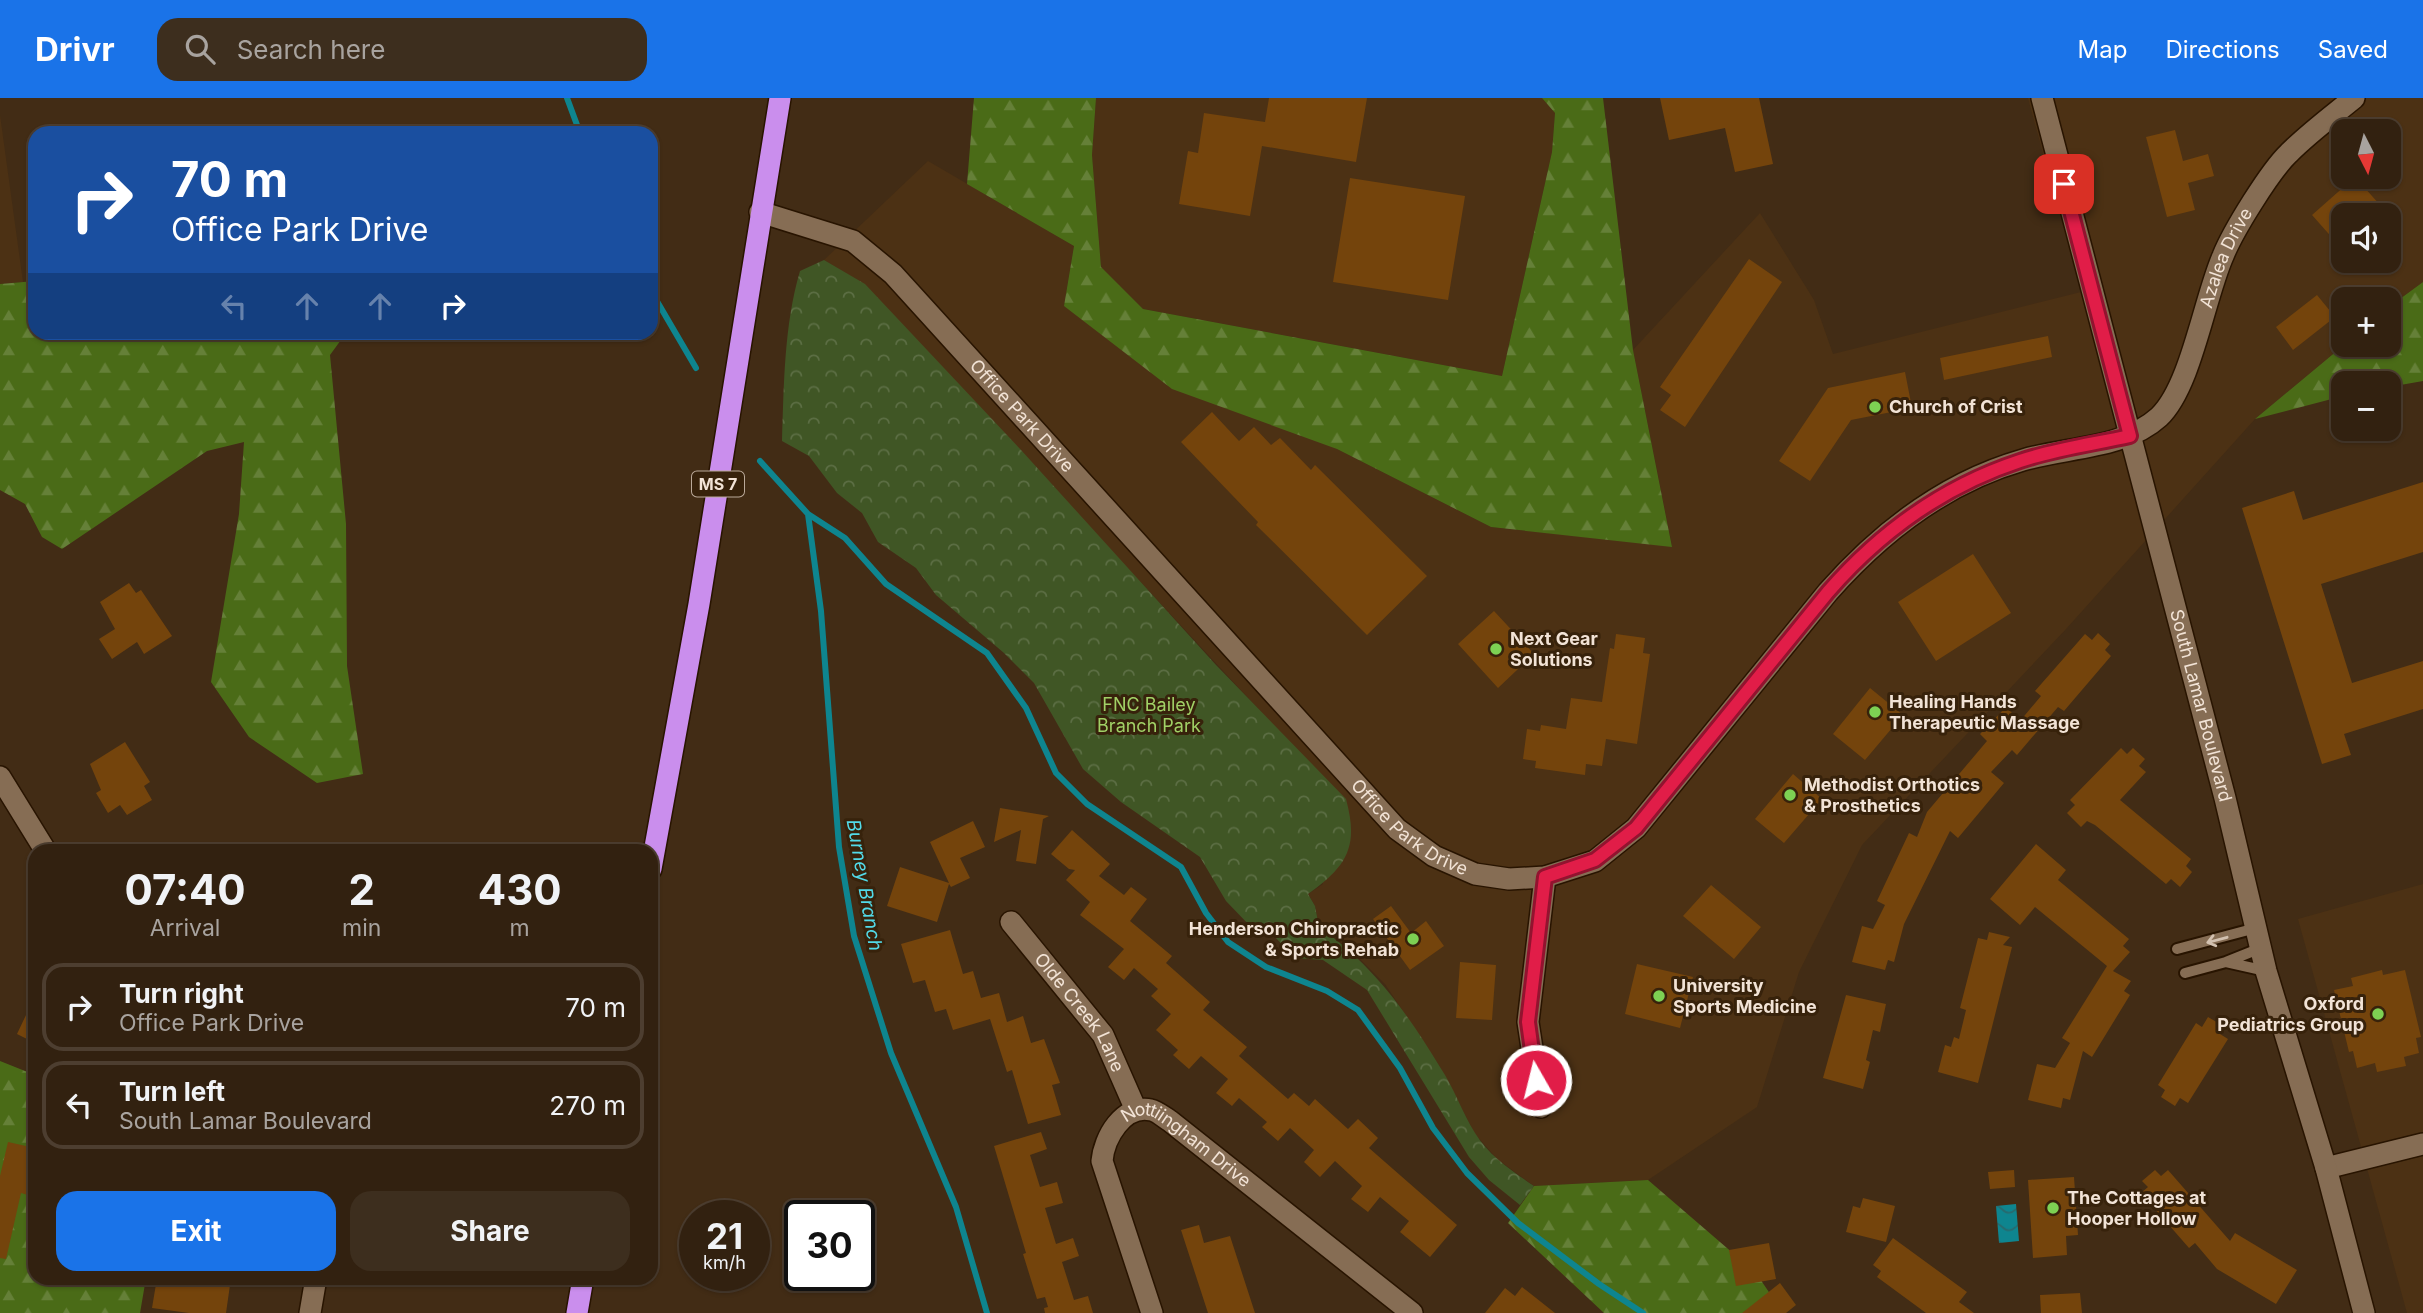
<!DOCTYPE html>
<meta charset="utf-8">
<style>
body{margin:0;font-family:Inter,sans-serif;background:#3d2e1e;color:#f1f3f6;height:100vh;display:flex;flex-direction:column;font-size:26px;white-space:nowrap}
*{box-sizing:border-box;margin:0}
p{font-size:23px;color:#a8a39f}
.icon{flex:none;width:38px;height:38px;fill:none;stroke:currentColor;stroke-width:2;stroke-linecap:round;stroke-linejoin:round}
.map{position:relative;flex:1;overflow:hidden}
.panel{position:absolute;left:28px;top:746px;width:630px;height:441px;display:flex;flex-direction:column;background:#322110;border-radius:21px;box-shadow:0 2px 5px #0004,0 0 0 2px #4d3e30}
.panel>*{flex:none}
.top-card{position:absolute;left:28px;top:28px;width:630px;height:214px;border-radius:21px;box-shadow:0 2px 5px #0004,0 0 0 2px #4d3e30;background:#1a4fa0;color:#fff;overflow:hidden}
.needle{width:46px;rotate:174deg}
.controls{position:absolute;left:2331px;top:21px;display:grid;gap:14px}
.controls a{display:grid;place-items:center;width:70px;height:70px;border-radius:14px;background:#322110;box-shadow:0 2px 5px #0004,0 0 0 2px #4d3e30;font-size:35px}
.speed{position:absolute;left:679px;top:1102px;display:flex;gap:14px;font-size:35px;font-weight:700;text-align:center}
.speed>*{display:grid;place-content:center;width:91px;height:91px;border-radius:50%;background:#322110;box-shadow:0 2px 5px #0004,0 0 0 2px #4d3e30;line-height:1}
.speed small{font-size:18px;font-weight:400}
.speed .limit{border:4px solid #111;border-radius:10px;background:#fff;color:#111}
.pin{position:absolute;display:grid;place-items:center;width:60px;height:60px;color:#fff;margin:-30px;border-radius:14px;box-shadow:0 4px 10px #0006}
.me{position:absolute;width:77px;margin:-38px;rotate:352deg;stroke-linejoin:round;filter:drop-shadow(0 0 5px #0008)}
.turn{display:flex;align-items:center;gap:24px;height:147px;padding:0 28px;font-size:32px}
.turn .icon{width:91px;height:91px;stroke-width:2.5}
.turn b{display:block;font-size:49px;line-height:60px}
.lanes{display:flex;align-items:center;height:66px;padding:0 28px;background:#0003;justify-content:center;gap:35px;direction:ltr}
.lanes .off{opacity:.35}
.eta{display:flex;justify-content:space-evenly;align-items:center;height:119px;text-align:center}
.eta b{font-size:42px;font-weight:700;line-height:49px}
.primary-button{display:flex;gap:14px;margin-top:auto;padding:14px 28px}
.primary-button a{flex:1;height:80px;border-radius:21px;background:#1a73e8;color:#fff;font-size:28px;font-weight:700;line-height:80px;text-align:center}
.primary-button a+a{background:#3d2e1e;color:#f1f3f6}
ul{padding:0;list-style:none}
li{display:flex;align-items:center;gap:21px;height:88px;margin:0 14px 10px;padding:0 14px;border:4px solid #4d3e30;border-radius:21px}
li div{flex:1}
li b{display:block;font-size:26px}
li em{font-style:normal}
header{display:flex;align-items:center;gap:42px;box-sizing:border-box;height:98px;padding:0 35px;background:#1a73e8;color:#fff}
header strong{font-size:33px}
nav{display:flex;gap:38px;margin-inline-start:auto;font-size:24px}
.search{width:490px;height:63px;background:#3d2e1e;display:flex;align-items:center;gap:18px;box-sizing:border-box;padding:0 24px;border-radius:21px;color:#a8a39f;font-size:26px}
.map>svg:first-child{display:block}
.built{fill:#4c3114;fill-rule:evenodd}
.forest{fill:url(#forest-firs)}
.park{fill:url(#park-crowns)}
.water{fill:url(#water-waves)}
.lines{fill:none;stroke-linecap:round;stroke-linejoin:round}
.stream{stroke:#0e858f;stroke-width:6}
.building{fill:#74440c}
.lane-casing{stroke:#281400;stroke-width:14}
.street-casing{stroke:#281400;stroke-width:24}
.secondary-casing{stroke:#281400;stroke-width:24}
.highway-casing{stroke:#281400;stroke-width:24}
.lane{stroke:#866d54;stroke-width:10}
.street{stroke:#866d54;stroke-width:21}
.secondary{stroke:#866d54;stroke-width:21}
.highway{stroke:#ca8eed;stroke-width:21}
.oneway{stroke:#d2c0af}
.route-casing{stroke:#92132f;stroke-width:18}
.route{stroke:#e11d48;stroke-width:12}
.poi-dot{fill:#7dd153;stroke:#37220b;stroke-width:2.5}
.labels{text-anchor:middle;stroke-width:6;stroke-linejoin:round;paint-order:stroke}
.shield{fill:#37220b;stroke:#baa999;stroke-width:2}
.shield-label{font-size:16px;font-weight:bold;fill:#f2e3d6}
.street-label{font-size:18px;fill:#f2e3d6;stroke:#37220b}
.poi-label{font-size:18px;font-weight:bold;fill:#f2e3d6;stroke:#37220b;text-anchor:start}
.park-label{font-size:18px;fill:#a1d166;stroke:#37220b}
.water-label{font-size:19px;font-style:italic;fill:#52dae8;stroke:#37220b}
</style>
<header>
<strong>Drivr</strong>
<div class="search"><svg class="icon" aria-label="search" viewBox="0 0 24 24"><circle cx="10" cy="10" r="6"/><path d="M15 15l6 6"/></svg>Search here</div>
<nav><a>Map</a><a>Directions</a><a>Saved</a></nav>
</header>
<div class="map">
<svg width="2423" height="1215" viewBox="0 0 2423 1215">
<defs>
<pattern id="forest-firs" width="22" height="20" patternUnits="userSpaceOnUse" patternTransform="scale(1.75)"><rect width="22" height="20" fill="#4a6b17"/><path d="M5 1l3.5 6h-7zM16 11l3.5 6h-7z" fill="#658038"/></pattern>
<pattern id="park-crowns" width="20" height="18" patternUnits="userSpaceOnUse" patternTransform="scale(1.75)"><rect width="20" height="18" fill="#405625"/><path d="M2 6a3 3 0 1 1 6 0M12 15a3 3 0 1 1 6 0" fill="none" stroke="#5c6e44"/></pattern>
<pattern id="water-waves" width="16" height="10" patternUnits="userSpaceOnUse" patternTransform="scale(1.75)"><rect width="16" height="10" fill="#0e858f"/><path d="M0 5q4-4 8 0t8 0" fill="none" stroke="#266b6f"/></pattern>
</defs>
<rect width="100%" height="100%" fill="#422c15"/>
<!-- built -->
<path class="built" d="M1096 0H1542L1555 15 1552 54 1502 278 1143 211 1101 170 1092 57Z
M2028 0H2423V184L2389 209V201H2343L2344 247 2255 321 2066 531 1862 747 1799 874 1757 1009 1648 1082 1534 1088 1497 1061 1475 1036 1440 969 1385 886 1348 849 1319 829 1315 808 1308 796 1323 786 1263 616 865 187 824 162 928 63 1074 148 1064 208 1337 351 1491 429 1672 448 1633 252 1760 115 1814 202 1833 256 2081 194ZM2343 33H2389V79H2343ZM2343 117H2389V163H2343Z
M0 17 23 184 0 186Z
M2423 786V1215H2407L2298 821Z"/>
<!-- forest -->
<path class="forest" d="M974 0H1096L1092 57 1101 169 1143 211 1502 278 1552 54 1555 15 1542 0H1603L1633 252 1672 449 1491 429 1337 351 1172 291 1064 208 1074 148 967 86Z
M35 183V234L346 235 330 257 346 426 347 568 363 676 317 685 249 639 211 584 239 416 244 344 207 353 62 451 42 439 25 406 0 392V186Z
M2423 184V283L2389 289V285H2343V298L2255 321 2344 247H2389V209Z
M0 963 35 977V1180H146L140 1215H0Z
M1648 1082 1756 1175 1783 1215H1604L1508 1125 1534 1088Z"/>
<!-- park -->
<path class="park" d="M824 162 865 186 1021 352 1216 567 1346 701C1359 749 1347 768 1308 796L1315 808 1319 829C1374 868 1405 912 1440 969 1454 990 1462 1014 1475 1035 1489 1058 1512 1073 1534 1088L1520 1107 1489 1082 1469 1059 1367 892 1323 862 1295 860 1275 839 1252 830 1226 803 1200 759 1121 704 1083 671 1034 585 1004 555 936 497 916 470 878 444 862 415 837 395 809 358 782 343C784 287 784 227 800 173Z"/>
<!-- water -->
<path class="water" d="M2016 1106 2019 1143 1999 1145 1996 1108Z"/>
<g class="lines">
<!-- stream -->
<path class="stream" d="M567 0 580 35
M651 193 696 270
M760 363 808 416 845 440 886 486 987 555 1026 610 1056 675 1087 706 1181 769 1206 815 1228 844 1266 869 1327 893 1358 912 1400 970 1433 1030 1467 1075 1518 1125 1599 1186 1643 1215
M808 416 821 513 839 749 854 838 891 955 956 1109 987 1215"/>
</g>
<!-- building -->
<path class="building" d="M1269 0H1367L1356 64 1262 48 1250 118 1179 106 1188 53 1198 55 1204 15 1265 24Z
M1660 0H1759L1773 66 1735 74 1725 30 1669 42Z
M2175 32 2183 63 2208 56 2214 78 2188 85 2195 112 2167 119 2146 39Z
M2355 79 2389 117H2343V152L2312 117Z
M1350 80 1465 98 1448 202 1333 184Z
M1749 161 1782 184 1685 329 1660 312 1671 297 1660 289Z
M2317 197 2335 219 2293 252 2276 229Z
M2048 238 2052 259 1944 282 1940 260Z
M1905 274 1912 310 1851 322 1810 383 1779 363 1828 290Z
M1212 314 1239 343 1254 329 1271 347 1280 340 1311 372 1315 367 1427 478 1367 537 1256 427 1258 424 1181 344Z
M2423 384V454L2321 486 2352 585 2423 563V611L2344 636 2351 657 2322 666 2242 410 2294 393 2303 422Z
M1973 456 2011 515 1936 563 1898 504Z
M129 485 136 495 141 492 172 538 144 556 137 544 112 561 99 541 115 531 100 504Z
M1494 513 1534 556 1498 590 1458 546Z
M2098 535 2110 546 2105 552 2111 558 2064 613 2058 609 2017 657 2012 652 1991 674 2004 685 1958 740 1950 733 1904 826 1894 864 1888 862 1885 872 1852 864 1862 828 1873 831 1885 807 1877 803 1909 735 1917 739 1927 714 1987 643 1980 636 2006 609 2020 623 2041 598 2035 593 2085 536 2092 542Z
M1616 536 1645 540 1643 555 1650 556 1637 646 1606 641 1602 668 1586 666 1585 677 1535 670 1536 663 1523 661 1527 631 1540 633 1541 627 1566 631 1571 600 1602 604 1610 550 1614 551Z
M1870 590 1903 617 1865 662 1833 636Z
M125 644 150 684 144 688 152 702 127 717 120 707 108 715 96 695 101 692 90 666Z
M2121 650 2127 656 2133 650 2145 661 2139 668 2146 674 2120 702 2191 761 2186 768 2192 774 2180 789 2171 781 2166 786 2095 727 2087 723 2081 729 2067 715 2075 707 2070 702Z
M1793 676 1822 701 1784 745 1755 721Z
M1000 710 1049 718 1043 721 1036 766 1016 763 1021 732 994 744Z
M973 723 985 749 960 760 970 780 951 789 949 786 937 824 887 808 900 769 949 785 930 744Z
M1072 732 1110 766 1099 778 1124 797 1131 789 1147 801 1130 823 1172 858 1166 865 1210 904 1203 912 1247 949 1239 958 1288 1001 1294 995 1309 1008 1315 1001 1348 1031 1358 1021 1378 1040 1369 1050 1457 1127 1430 1159 1400 1134 1409 1123 1380 1099 1368 1114 1351 1101 1362 1088 1335 1063 1320 1079 1304 1064 1314 1052 1290 1030 1278 1043 1262 1029 1267 1024 1239 1000 1232 1008 1216 995 1228 981 1201 958 1189 971 1173 957 1178 952 1156 932 1171 916 1151 898 1158 891 1134 870 1124 882 1108 869 1124 851 1080 817 1090 804 1066 782 1075 772 1069 771 1051 756Z
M2036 746 2066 772 2058 782 2129 841 2123 848 2130 854 2113 873 2131 883 2124 893 2130 897 2092 959 2083 953 2070 1002 2063 1000 2061 1010 2028 1002 2037 966 2055 970 2070 945 2062 940 2107 868 2035 809 2020 827 1990 801Z
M1711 787 1761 829 1734 861 1683 818Z
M1391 808 1411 835 1426 823 1444 848 1410 872 1373 821Z
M950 832 963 876 973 873 981 900 999 895 1007 924 1023 918 1031 945 1044 941 1060 985 1052 987 1061 1017 1028 1026 1012 972 1007 974 990 921 953 932 946 911 935 914 925 882 913 885 901 846Z
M1989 834 2010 839 2003 847 2012 849 1978 985 1938 974 1945 947 1951 949 1954 939 1959 941 1966 912 1960 910 1978 840 1987 842Z
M1460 864 1496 867 1492 922 1456 920Z
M1637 866 1693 879 1680 930 1625 916Z
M2382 872 2383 877 2405 872 2421 939 2416 940 2419 955 2404 959 2406 968 2377 974 2375 965 2357 970 2353 953 2349 954 2334 892 2353 888 2351 880Z
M1846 897 1886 906 1880 934 1873 932 1866 962 1870 964 1863 991 1823 980Z
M35 898V945L17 936Z
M2208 919 2225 929 2220 936 2228 941 2188 1005 2180 1000 2175 1008 2161 999 2165 992 2158 987 2196 925 2202 929Z
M1041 1034 1047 1051 1030 1057 1040 1089 1057 1084 1063 1105 1045 1110 1056 1146 1073 1140 1079 1158 1062 1164 1074 1202 1088 1198 1093 1215H1045L1044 1210 1048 1209 1045 1199 1037 1201 1023 1156 1026 1155 994 1048Z
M8 1044 35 1050V1099L21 1095 6 1161 0 1160V1078Z
M2014 1072 2015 1089 1990 1091 1988 1074Z
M2155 1072 2161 1078 2168 1072 2230 1143 2235 1135 2297 1172 2276 1206 2217 1171 2195 1145 2189 1150 2141 1095 2148 1089 2142 1083Z
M2074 1079 2078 1137 2066 1138 2067 1157 2033 1160 2028 1082Z
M1863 1100 1895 1108 1886 1144 1846 1134 1853 1108 1860 1110Z
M1199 1127 1204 1145 1230 1138 1255 1215H1208L1181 1132Z
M1893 1140 1967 1194 1959 1204 1974 1215H1926L1877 1179 1881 1173 1873 1167Z
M1769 1145 1776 1181 1736 1188 1729 1152Z
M157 1180H231L226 1215H189L152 1210Z
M1780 1185 1796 1207 1786 1215H1742Z
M1522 1189 1555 1215H1485L1505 1190 1515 1198Z
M2080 1195 2082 1215H2041L2040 1197Z"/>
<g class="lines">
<defs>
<path id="lane" d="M2177 851 2256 830
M2226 864 2266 873
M2185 875 2226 864 2261 850"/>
<g id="street">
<path id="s1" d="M760 114 853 143 893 176 1397 731 1434 758 1475 776 1509 781 1545 779 1595 763 1636 730 1828 494C1881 434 1946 384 2023 362 2066 349 2124 351 2159 319 2191 289 2204 201 2223 158 2233 133 2270 73 2289 55 2309 35 2332 18 2354 0"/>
<path d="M0 679 45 752"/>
<path id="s2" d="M1011 824 1103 937 1136 1012"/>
<path d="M1541 1009 1528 924 1545 779"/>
<path d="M2326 1070 2423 1046"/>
<path d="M310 1215 316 1180"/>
<path id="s3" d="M1152 1215 1102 1063C1104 1040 1123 1006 1151 1012 1157 1013 1165 1020 1170 1023L1412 1215"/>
</g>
<g id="secondary">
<path id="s4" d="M2042 0 2225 700 2266 873 2326 1070 2364 1215"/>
</g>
<path id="highway" d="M651 771 699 506 780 0
M577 1215 583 1180"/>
</defs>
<!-- lane casing -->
<use href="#lane" class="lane-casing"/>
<!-- street casing -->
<use href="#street" class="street-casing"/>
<!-- secondary casing -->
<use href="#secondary" class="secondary-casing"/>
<!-- highway casing -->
<use href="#highway" class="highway-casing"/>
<!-- lane -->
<use href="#lane" class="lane"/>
<!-- street -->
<use href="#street" class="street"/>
<!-- secondary -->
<use href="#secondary" class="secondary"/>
<!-- highway -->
<use href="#highway" class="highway"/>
</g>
<!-- one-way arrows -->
<defs><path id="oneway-shaft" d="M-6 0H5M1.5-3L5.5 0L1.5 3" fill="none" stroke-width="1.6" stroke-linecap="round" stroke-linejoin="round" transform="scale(1.75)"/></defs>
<use class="oneway" href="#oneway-shaft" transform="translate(2217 842) rotate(165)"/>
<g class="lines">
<defs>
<path id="route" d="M1536 982 1528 924 1545 779 1595 762 1636 730 1828 494C1881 433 1944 388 2020 363 2055 351 2094 346 2130 338L2064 86"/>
</defs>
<!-- route casing -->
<use href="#route" class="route-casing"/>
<!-- route -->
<use href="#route" class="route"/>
</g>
<!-- markers -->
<g class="poi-dot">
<circle cx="1875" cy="309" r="7"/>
<circle cx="1496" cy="551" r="7"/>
<circle cx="1875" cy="614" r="7"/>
<circle cx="1790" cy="697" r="7"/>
<circle cx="1413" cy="841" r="7"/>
<circle cx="1659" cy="898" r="7"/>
<circle cx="2378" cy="916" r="7"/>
<circle cx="2053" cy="1110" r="7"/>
</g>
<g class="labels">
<!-- shield labels -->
<rect class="shield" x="692" y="373.5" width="52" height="25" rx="5"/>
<g class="shield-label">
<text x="718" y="392">MS 7</text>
</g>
<!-- street labels -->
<g class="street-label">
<text dy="6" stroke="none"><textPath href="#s1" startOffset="2026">Azalea Drive</textPath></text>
<text dy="6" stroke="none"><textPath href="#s1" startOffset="341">Office Park Drive</textPath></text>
<text dy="6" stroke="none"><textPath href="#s4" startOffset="628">South Lamar Boulevard</textPath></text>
<text dy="6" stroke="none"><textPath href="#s1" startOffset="908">Office Park Drive</textPath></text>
<text dy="6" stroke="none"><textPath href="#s2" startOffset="114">Olde Creek Lane</textPath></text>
<text dy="6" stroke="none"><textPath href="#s3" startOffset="285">Nottiingham Drive</textPath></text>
</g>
<!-- poi labels -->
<g class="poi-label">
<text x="1889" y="315">Church of Crist</text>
<text x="1510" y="547">Next Gear<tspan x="1510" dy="21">Solutions</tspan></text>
<text x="1889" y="610">Healing Hands<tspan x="1889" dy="21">Therapeutic Massage</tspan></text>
<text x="1804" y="693">Methodist Orthotics<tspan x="1804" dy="21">&amp; Prosthetics</tspan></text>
<text x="1399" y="837" text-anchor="end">Henderson Chiropractic<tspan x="1399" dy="21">&amp; Sports Rehab</tspan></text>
<text x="1673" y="894">University<tspan x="1673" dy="21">Sports Medicine</tspan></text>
<text x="2364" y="912" text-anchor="end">Oxford<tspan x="2364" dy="21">Pediatrics Group</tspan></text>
<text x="2067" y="1106">The Cottages at<tspan x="2067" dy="21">Hooper Hollow</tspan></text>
</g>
<!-- park labels -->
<g class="park-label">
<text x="1149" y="613">FNC Bailey<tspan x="1149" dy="21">Branch Park</tspan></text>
</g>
<!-- water labels -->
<g class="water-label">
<text transform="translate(865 787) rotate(80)" y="7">Burney Branch</text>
</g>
</g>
</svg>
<div class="controls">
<a><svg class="needle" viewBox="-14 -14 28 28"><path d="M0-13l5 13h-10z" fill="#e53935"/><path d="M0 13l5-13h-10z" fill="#a8a39f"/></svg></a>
<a><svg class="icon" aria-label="sound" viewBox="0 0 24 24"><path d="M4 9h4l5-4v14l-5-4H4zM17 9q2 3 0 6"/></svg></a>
<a>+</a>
<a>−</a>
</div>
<div class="speed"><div>21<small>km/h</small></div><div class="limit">30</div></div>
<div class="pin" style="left:2064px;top:86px;background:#d93025"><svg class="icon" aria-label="arrive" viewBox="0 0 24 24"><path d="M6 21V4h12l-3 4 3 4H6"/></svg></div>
<svg class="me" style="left:1536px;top:982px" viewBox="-20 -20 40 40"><circle r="17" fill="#e11d48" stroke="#fff" stroke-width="3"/><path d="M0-11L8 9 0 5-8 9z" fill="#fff"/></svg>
<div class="top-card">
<div class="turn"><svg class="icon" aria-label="right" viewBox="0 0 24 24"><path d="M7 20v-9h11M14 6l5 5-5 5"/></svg><div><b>70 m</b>Office Park Drive</div></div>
<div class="lanes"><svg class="icon off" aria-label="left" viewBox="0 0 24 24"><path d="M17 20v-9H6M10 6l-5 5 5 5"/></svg><svg class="icon off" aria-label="ahead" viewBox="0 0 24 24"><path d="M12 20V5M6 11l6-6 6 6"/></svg><svg class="icon off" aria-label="ahead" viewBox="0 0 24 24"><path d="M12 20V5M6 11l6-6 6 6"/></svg><svg class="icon" aria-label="right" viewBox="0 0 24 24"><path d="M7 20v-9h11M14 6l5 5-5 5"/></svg></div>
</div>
<section class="panel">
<div class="eta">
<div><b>07:40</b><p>Arrival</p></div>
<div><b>2</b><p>min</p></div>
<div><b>430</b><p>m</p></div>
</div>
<ul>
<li><svg class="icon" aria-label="right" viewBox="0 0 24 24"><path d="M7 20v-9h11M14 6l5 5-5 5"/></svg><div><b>Turn right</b><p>Office Park Drive</p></div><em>70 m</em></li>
<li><svg class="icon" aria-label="left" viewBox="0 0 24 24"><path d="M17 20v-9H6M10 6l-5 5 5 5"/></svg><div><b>Turn left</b><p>South Lamar Boulevard</p></div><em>270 m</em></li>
</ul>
<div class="primary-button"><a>Exit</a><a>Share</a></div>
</section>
</div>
